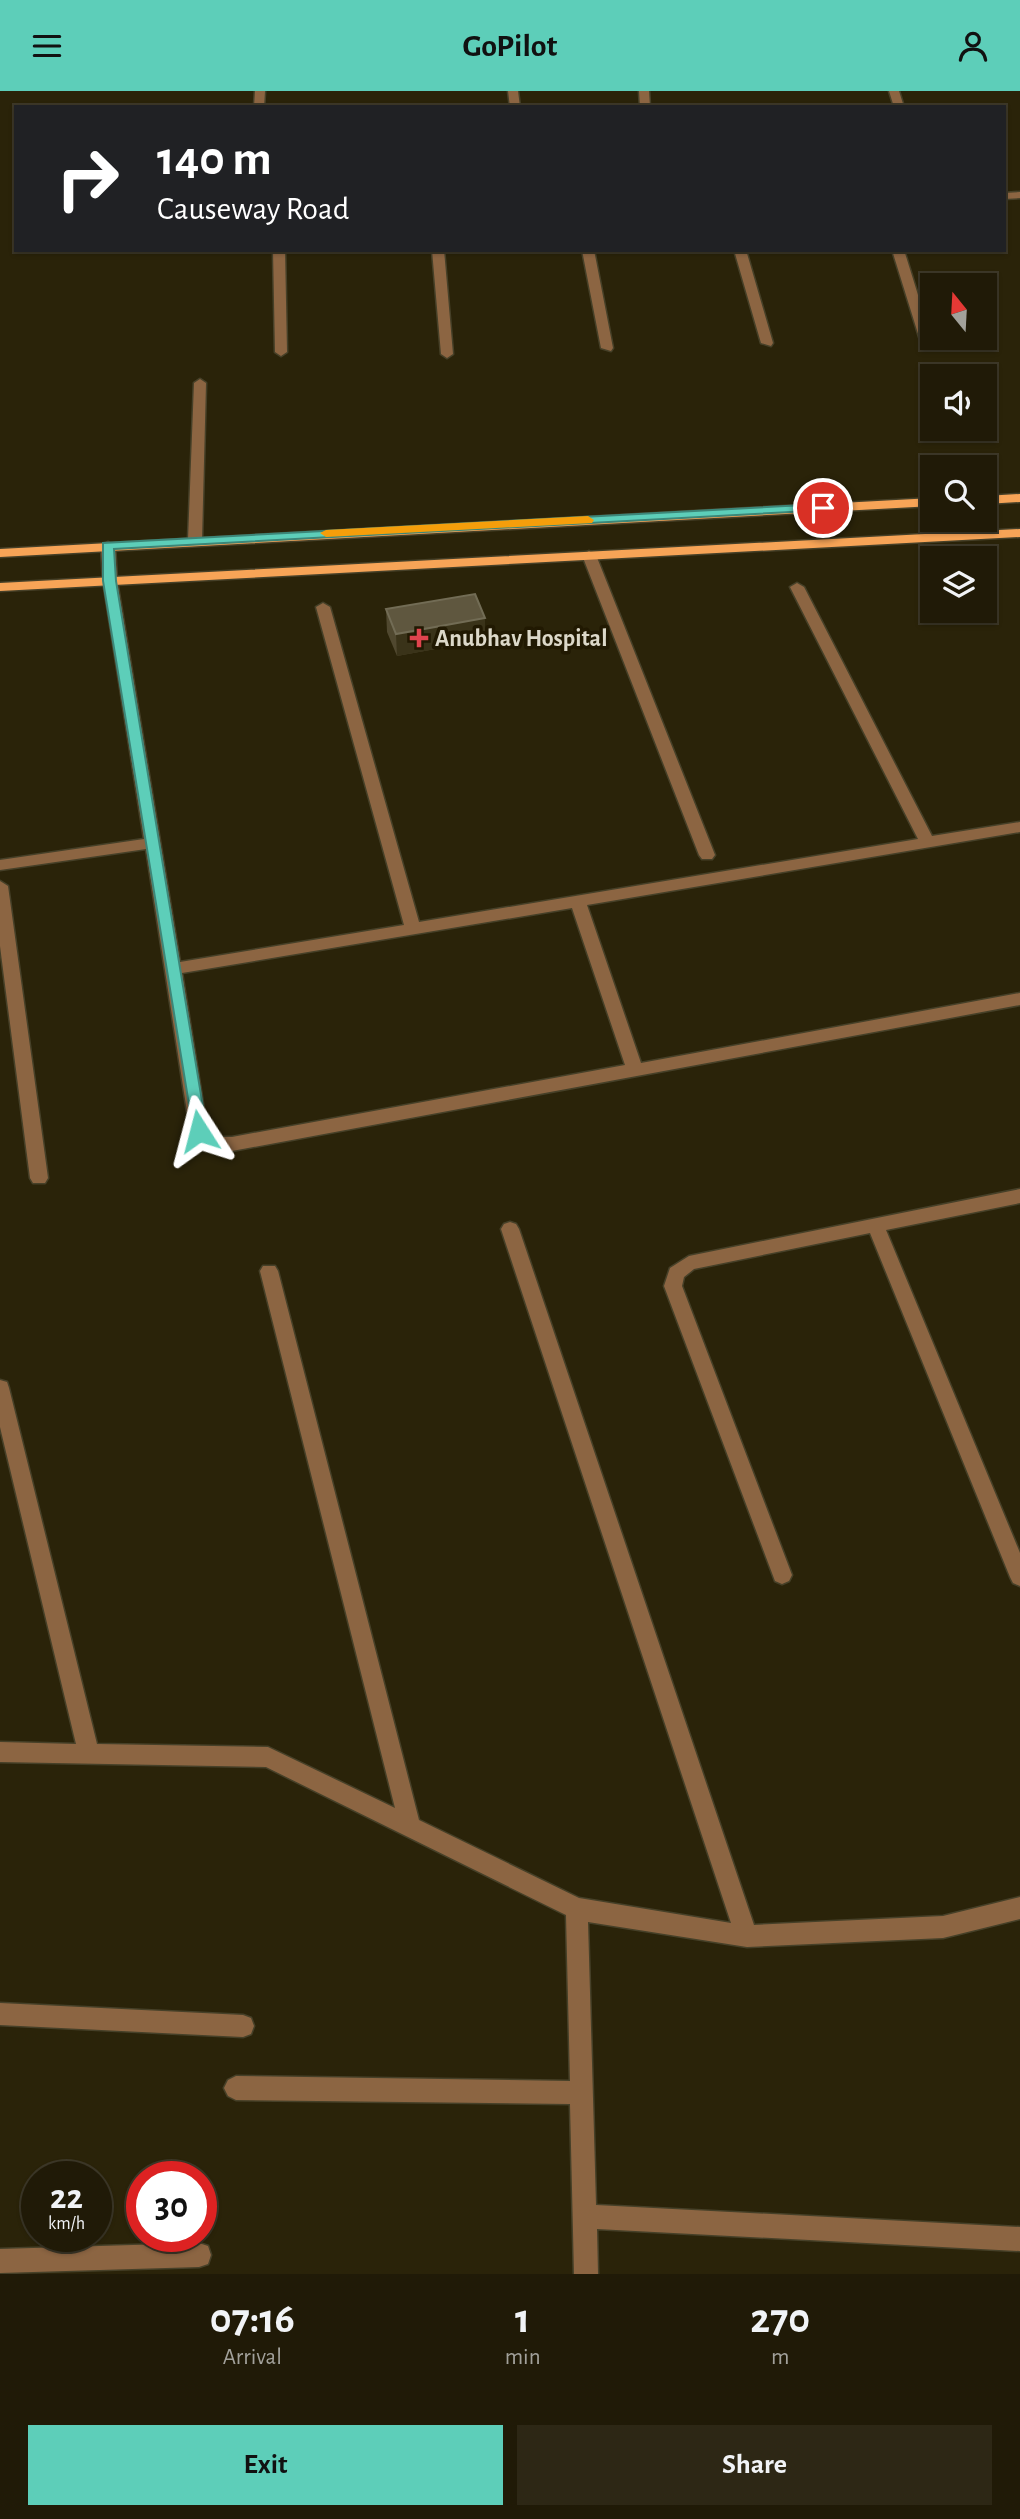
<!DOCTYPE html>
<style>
body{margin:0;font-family:"Alegreya Sans",sans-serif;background:#2d2715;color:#f1f3f6;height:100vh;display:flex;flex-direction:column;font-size:26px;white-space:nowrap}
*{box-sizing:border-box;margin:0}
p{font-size:23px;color:#a2a19b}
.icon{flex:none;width:38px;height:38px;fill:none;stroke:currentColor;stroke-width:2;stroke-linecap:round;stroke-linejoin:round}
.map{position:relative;height:2183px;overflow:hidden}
.sheet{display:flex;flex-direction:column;background:#201a07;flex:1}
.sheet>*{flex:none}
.banner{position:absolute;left:14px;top:14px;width:992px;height:147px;border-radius:0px;box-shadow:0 2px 5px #0004,0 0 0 2px #3d3828;background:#202124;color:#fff;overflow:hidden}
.needle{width:46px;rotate:342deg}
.controls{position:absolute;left:920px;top:182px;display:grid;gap:14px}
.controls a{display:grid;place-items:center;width:77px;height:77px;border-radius:0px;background:#201a07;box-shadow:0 2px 5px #0004,0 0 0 2px #3d3828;font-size:35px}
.speed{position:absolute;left:21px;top:2070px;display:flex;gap:14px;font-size:35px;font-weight:700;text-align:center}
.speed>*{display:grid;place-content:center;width:91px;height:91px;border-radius:50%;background:#201a07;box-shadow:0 2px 5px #0004,0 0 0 2px #3d3828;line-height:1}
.speed small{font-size:18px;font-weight:400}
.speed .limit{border:10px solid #d22;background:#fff;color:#111}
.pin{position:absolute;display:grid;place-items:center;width:60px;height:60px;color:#fff;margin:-30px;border:4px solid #fff;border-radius:50%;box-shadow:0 2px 7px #0007}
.me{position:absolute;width:77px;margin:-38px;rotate:351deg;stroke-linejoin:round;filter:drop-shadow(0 0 5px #0008)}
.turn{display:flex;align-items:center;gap:24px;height:147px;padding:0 28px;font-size:32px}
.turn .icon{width:91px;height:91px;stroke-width:2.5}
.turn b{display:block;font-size:49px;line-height:60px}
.eta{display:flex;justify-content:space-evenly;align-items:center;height:119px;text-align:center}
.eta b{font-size:42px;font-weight:700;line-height:49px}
.action{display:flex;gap:14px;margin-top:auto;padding:14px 28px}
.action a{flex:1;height:80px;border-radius:0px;background:#5dceb9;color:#111;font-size:28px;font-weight:700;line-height:80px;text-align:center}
.action a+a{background:#2d2715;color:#f1f3f6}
header{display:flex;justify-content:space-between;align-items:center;height:91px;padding:0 28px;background:#5dceb9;color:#111;font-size:32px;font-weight:700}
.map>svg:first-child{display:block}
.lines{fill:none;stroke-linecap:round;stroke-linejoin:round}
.minor-casing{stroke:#464028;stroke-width:3}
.major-casing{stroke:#464028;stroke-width:3}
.minor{fill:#8c6542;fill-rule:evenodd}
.major{fill:#f7a457;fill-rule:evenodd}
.wall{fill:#50482f}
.shaded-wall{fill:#3a3319}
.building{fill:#5f573f;stroke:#726c55;stroke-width:2}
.route{fill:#5dceb9;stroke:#3c8678;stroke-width:2}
.slow{fill:#f59e0b}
.health-dot{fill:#e0444e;stroke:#211902;stroke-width:2.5}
.labels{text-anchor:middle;stroke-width:7;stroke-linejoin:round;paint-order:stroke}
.poi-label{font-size:24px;font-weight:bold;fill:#dcd8c9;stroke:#211902;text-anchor:start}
</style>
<header><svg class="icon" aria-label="menu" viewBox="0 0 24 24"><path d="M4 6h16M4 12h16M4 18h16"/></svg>GoPilot<svg class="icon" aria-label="person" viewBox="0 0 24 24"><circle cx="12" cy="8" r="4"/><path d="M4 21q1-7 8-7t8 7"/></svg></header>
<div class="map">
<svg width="1020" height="2183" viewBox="0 0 1020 2183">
<rect width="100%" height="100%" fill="#2a2309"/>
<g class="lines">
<defs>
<path id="minor" d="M255 0H265L264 16H254Z
M508 0H518L520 16H510Z
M639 0H649L650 16H640Z
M889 0H899L904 16H894Z
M1020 101V107L1004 108V102Z
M273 159H285L287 261 281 265 275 261Z
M432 159H444L453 263 447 267 441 263Z
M582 159H594L613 257 611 260 601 257Z
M734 159H746L773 252 771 255 761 252Z
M892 159H904L932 249 930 252 920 249Z
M200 288 206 292 202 449 195 453 188 449 194 292Z
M108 451 115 455 117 490 180 871 404 834 316 516 323 512 330 516 419 831 918 748 790 496 797 492 804 496 932 745 1020 731V741L587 814 641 972 1020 902V914L232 1060 206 1058 190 1040 146 758 0 779V769L144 748 103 490 101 455ZM572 817 625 974 232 1046H216L207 1037 182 882Z
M589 460 596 464 715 764 712 768H702L699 764 582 464Z
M0 790 8 795 48 1087 45 1092H33L30 1087 0 855Z
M1020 1098V1112L886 1139 1020 1462V1495L1013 1492 1010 1486 870 1142 694 1178 684 1186 682 1195 792 1484 789 1490 782 1493 775 1490 664 1195 670 1177 689 1165Z
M510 1131 516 1133 519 1138 754 1834 943 1825 1020 1806V1828L943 1847 747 1856 588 1831 596 2114 1020 2136V2160L597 2138 598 2183H574L570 2013 236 2009 228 2005 224 1997 228 1989 236 1985 570 1990 566 1824 266 1676 0 1671V1651L76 1653 0 1336V1289L7 1291 9 1297 97 1653 268 1656 395 1717 260 1180 263 1175H275L278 1180 419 1729 579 1807 731 1832 501 1138 504 1133Z
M0 1912 243 1924 251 1927 254 1935 251 1943 243 1946 0 1934Z
M199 2152 208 2155 211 2164 208 2173 199 2176 0 2182V2158Z"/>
<path id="major" d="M1020 403V411L985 413V405Z
M933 407V415L0 466V458Z
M1020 438V446L0 500V492Z"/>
</defs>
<!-- minor casing -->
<use href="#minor" class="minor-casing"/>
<!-- major casing -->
<use href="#major" class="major-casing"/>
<!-- minor -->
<use href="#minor" class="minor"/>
<!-- major -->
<use href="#major" class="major"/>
</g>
<!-- wall -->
<path class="wall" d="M386 518 485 527V549L397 565 387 541Z"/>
<!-- shaded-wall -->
<path class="shaded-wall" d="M485 527V549L397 565 396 543Z"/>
<!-- building -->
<path class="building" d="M475 503 485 527 396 543 386 518Z"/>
<!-- route -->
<path class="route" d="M823 413 829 417 828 419 114 458 116 490 207 1040 205 1044H194L103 490V452Z"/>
<!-- slow -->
<path class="slow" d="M588 425 594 429 592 432 326 446 320 442 326 439Z"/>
<!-- markers -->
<path class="health-dot" d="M415.5 536.5h7v7h7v7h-7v7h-7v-7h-7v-7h7z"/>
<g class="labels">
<!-- poi labels -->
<g class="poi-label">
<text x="435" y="555">Anubhav Hospital</text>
</g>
</g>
</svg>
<div class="controls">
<a><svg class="needle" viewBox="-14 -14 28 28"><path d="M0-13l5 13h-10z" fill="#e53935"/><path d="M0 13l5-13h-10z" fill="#a2a19b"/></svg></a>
<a><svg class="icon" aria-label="sound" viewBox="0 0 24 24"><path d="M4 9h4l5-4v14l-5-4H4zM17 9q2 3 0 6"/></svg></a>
<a><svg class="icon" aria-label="search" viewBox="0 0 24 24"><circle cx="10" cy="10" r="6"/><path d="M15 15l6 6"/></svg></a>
<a><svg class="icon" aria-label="layers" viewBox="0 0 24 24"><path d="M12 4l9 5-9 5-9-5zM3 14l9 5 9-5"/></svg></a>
</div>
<div class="speed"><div>22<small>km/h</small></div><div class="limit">30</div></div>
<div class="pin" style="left:823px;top:417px;background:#d93025"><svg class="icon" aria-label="arrive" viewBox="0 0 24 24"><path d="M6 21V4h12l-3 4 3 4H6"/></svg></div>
<svg class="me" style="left:199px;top:1040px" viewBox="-20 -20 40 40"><path d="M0-17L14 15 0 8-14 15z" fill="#5dceb9" stroke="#fff" stroke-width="4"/></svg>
<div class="banner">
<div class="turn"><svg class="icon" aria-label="right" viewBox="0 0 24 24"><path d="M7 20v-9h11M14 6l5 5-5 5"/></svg><div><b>140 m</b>Causeway Road</div></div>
</div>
</div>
<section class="sheet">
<div class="eta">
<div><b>07:16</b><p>Arrival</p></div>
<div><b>1</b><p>min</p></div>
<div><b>270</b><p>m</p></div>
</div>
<div class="action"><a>Exit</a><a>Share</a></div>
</section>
